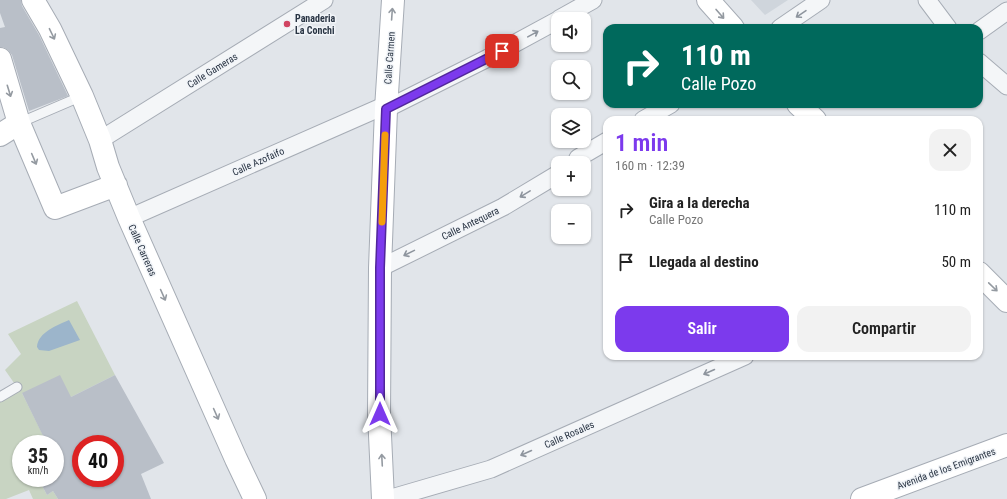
<!DOCTYPE html>
<html lang="es">
<meta charset="utf-8">
<style>
body{margin:0;font-family:"Roboto Condensed",sans-serif;background:#f2f2f2;color:#222;height:100vh;display:flex;flex-direction:column;font-size:15px;white-space:nowrap}
*{box-sizing:border-box;margin:0}
p{font-size:13px;color:#767676}
.icon{flex:none;width:22px;height:22px;fill:none;stroke:currentColor;stroke-width:2;stroke-linecap:round;stroke-linejoin:round}
.map{position:relative;flex:1;overflow:hidden}
.side{position:absolute;left:603px;top:116px;width:380px;height:244px;display:flex;flex-direction:column;background:#fff;border-radius:12px;box-shadow:0 1px 3px #0004}
.side>*{flex:none}
.top-card{position:absolute;left:603px;top:24px;width:380px;height:84px;border-radius:12px;box-shadow:0 1px 3px #0004;background:#00695c;color:#fff;overflow:hidden}
.controls{position:absolute;left:551px;top:12px;display:grid;gap:8px}
.controls a{display:grid;place-items:center;width:40px;height:40px;border-radius:8px;background:#fff;box-shadow:0 1px 3px #0004;font-size:20px}
.speed{position:absolute;left:12px;top:435px;display:flex;gap:8px;font-size:20px;font-weight:700;text-align:center}
.speed>*{display:grid;place-content:center;width:52px;height:52px;border-radius:50%;background:#fff;box-shadow:0 1px 3px #0004;line-height:1}
.speed small{font-size:10px;font-weight:400}
.speed .limit{border:6px solid #d22;background:#fff;color:#111}
.pin{position:absolute;display:grid;place-items:center;width:34px;height:34px;color:#fff;margin:-17px;border-radius:8px;box-shadow:0 2px 6px #0006}
.me{position:absolute;width:44px;margin:-22px;rotate:0deg;stroke-linejoin:round;filter:drop-shadow(0 0 3px #0008)}
.turn{display:flex;align-items:center;gap:14px;height:84px;padding:0 12px;font-size:18px}
.turn .icon{width:52px;height:52px;stroke-width:2.5}
.turn b{display:block;font-size:28px;line-height:34px}
.round{display:grid;place-items:center;flex:none;width:42px;height:42px;border-radius:12px;background:#f2f2f2}
.headline{display:flex;align-items:center;justify-content:space-between;height:68px;padding:0 12px}
h1{font-size:24px;font-weight:600;line-height:30px;color:#7c3aed}
.action{display:flex;gap:8px;margin-top:auto;padding:8px 12px}
.action a{flex:1;height:46px;border-radius:12px;background:#7c3aed;color:#fff;font-size:16px;font-weight:600;line-height:46px;text-align:center}
.action a+a{background:#f2f2f2;color:#222}
ul{padding:0;list-style:none}
li{display:flex;align-items:center;gap:12px;height:52px;padding:0 12px}
li div{flex:1}
li b{display:block;font-size:15px}
li em{font-style:normal}
.map>svg:first-child{display:block}
.built{fill:#cfd5dc}
.green{fill:#c8d4c2}
.water{fill:#9cb5cb}
.building{fill:#b9bfc8;fill-rule:evenodd}
.lines{fill:none;stroke-linecap:round;stroke-linejoin:round}
.lane-casing{stroke:#a6acb5;stroke-width:11}
.street-casing{stroke:#a6acb5;stroke-width:19}
.secondary-casing{stroke:#a6acb5;stroke-width:24}
.lane{stroke:#f4f6f8;stroke-width:9}
.street{stroke:#f4f6f8;stroke-width:17}
.secondary{stroke:#fff;stroke-width:22}
.oneway{stroke:#949aa1}
.oneway2{stroke:#8e959e}
.route-casing{stroke:#51269a;stroke-width:10}
.route{stroke:#7c3aed;stroke-width:7}
.slow{stroke:#f59e0b;stroke-width:7}
.poi-dot{fill:#d14562;stroke:#f1f4f8;stroke-width:1.5}
.labels{text-anchor:middle;stroke-width:3;stroke-linejoin:round;paint-order:stroke}
.poi-label{font-size:10px;font-weight:bold;fill:#293443;stroke:#f1f4f8;text-anchor:start}
.street-label{font-size:10px;fill:#293443;stroke:#f1f4f8}
</style>
<div class="map">
<svg width="1007" height="499" viewBox="0 0 1007 499">
<rect width="100%" height="100%" fill="#e1e5ea"/>
<!-- built -->
<path class="built" d="M751 0H788L765 15Z"/>
<!-- green -->
<path class="green" d="M77 301 115 375 71 397 22 393 45 439 35 444H21V478H38L47 495 53 491 58 499H33L29 490 6 499H0V402L19 390 5 370 21 354 8 334Z"/>
<!-- water -->
<path class="water" d="M69 320 80 340 49 351 39 350 37 347C38 332 58 325 69 320Z"/>
<!-- building -->
<path class="building" d="M0 0H21L22 6 39 35 68 96 29 111 12 55 8 50 3 47H0V28L5 27 0 13Z
M60 375 71 397 115 375 164 463 141 474 151 499H58L53 491 47 495 38 478H55V444H47L22 393ZM81 444H115V478H81Z"/>
<g class="lines">
<defs>
<path id="lane" d="M19 123 82 96
M0 397 17 387"/>
<path id="street" d="M927 0 948 28
M559 19 593 0
M780 28 821 0
M979 31 1007 11
M979 62 1007 86
M386 109 488 58 558 20
M643 120 671 104
M100 140 324 0
M576 163 578 158 607 141
M129 218 386 105
M380 268 503 207 558 174
M388 499 491 469 745 356"/>
<path id="secondary" d="M33 0 50 29 82 96 100 140 108 167 129 218 236 459 255 499
M708 0 733 28
M0 59 19 123 55 208 116 185
M798 104 815 120
M0 135 19 123
M979 273 1007 301
M383 499 379 414 380 268 386 109 393 0
M862 499 1007 445"/>
</defs>
<!-- lane casing -->
<use href="#lane" class="lane-casing"/>
<!-- street casing -->
<use href="#street" class="street-casing"/>
<!-- secondary casing -->
<use href="#secondary" class="secondary-casing"/>
<!-- lane -->
<use href="#lane" class="lane"/>
<!-- street -->
<use href="#street" class="street"/>
<!-- secondary -->
<use href="#secondary" class="secondary"/>
</g>
<!-- one-way arrows -->
<defs><path id="oneway-shaft" d="M-6 0H5M1.5-3L5.5 0L1.5 3" fill="none" stroke-width="1.6" stroke-linecap="round" stroke-linejoin="round"/></defs>
<g class="oneway">
<use href="#oneway-shaft" transform="translate(392 14) rotate(-86)"/>
<use href="#oneway-shaft" transform="translate(720 14) rotate(49)"/>
<use href="#oneway-shaft" transform="translate(52 34) rotate(64)"/>
<use href="#oneway-shaft" transform="translate(9 91) rotate(73)"/>
<use href="#oneway-shaft" transform="translate(34 159) rotate(67)"/>
<use href="#oneway-shaft" transform="translate(993 287) rotate(44)"/>
<use href="#oneway-shaft" transform="translate(163 295) rotate(66)"/>
<use href="#oneway-shaft" transform="translate(216 414) rotate(66)"/>
<use href="#oneway-shaft" transform="translate(382 460) rotate(-93)"/>
</g>
<g class="oneway2">
<use href="#oneway-shaft" transform="translate(801 14) rotate(146)"/>
<use href="#oneway-shaft" transform="translate(533 34) rotate(-29)"/>
<use href="#oneway-shaft" transform="translate(525 194) rotate(149)"/>
<use href="#oneway-shaft" transform="translate(409 253) rotate(154)"/>
<use href="#oneway-shaft" transform="translate(709 372) rotate(156)"/>
<use href="#oneway-shaft" transform="translate(526 453) rotate(156)"/>
</g>
<g class="lines">
<defs>
<path id="route" d="M380 414V268L386 109 502 51"/>
</defs>
<!-- route casing -->
<use href="#route" class="route-casing"/>
<!-- route -->
<use href="#route" class="route"/>
<!-- slow -->
<path class="slow" d="M382 222 385 135"/>
</g>
<!-- markers -->
<circle class="poi-dot" cx="287" cy="24" r="4"/>
<g class="labels">
<!-- poi labels -->
<g class="poi-label">
<text x="295" y="22">Panaderia<tspan x="295" dy="12">La Conchi</tspan></text>
</g>
<!-- street labels -->
<g class="street-label">
<text transform="translate(389 58) rotate(-86)" y="4">Calle Carmen</text>
<text transform="translate(212 70) rotate(-32)" y="4">Calle Gameras</text>
<text transform="translate(258 161) rotate(-24)" y="4">Calle Azofaifo</text>
<text transform="translate(470 223) rotate(-26)" y="4">Calle Antequera</text>
<text transform="translate(143 250) rotate(66)" y="4">Calle Carreras</text>
<text transform="translate(569 434) rotate(-24)" y="4">Calle Rosales</text>
<text transform="translate(946 468) rotate(-20)" y="4">Avenida de los Emigrantes</text>
</g>
</g>
</svg>
<div class="controls">
<a><svg class="icon" aria-label="sound" viewBox="0 0 24 24"><path d="M4 9h4l5-4v14l-5-4H4zM17 9q2 3 0 6"/></svg></a>
<a><svg class="icon" aria-label="search" viewBox="0 0 24 24"><circle cx="10" cy="10" r="6"/><path d="M15 15l6 6"/></svg></a>
<a><svg class="icon" aria-label="layers" viewBox="0 0 24 24"><path d="M12 4l9 5-9 5-9-5zM3 14l9 5 9-5"/></svg></a>
<a>+</a>
<a>−</a>
</div>
<div class="speed"><div>35<small>km/h</small></div><div class="limit">40</div></div>
<div class="pin" style="left:502px;top:51px;background:#d93025"><svg class="icon" aria-label="arrive" viewBox="0 0 24 24"><path d="M6 21V4h12l-3 4 3 4H6"/></svg></div>
<svg class="me" style="left:380px;top:414px" viewBox="-20 -20 40 40"><path d="M0-17L14 15 0 8-14 15z" fill="#7c3aed" stroke="#fff" stroke-width="4"/></svg>
<div class="top-card">
<div class="turn"><svg class="icon" aria-label="right" viewBox="0 0 24 24"><path d="M7 20v-9h11M14 6l5 5-5 5"/></svg><div><b>110 m</b>Calle Pozo</div></div>
</div>
<section class="side">
<div class="headline"><div><h1>1 min</h1><p>160 m · 12:39</p></div><a class="round"><svg class="icon" aria-label="close" viewBox="0 0 24 24"><path d="M6 6l12 12M18 6L6 18"/></svg></a></div>
<ul>
<li><svg class="icon" aria-label="right" viewBox="0 0 24 24"><path d="M7 20v-9h11M14 6l5 5-5 5"/></svg><div><b>Gira a la derecha</b><p>Calle Pozo</p></div><em>110 m</em></li>
<li><svg class="icon" aria-label="arrive" viewBox="0 0 24 24"><path d="M6 21V4h12l-3 4 3 4H6"/></svg><div><b>Llegada al destino</b></div><em>50 m</em></li>
</ul>
<div class="action"><a>Salir</a><a>Compartir</a></div>
</section>
</div>
